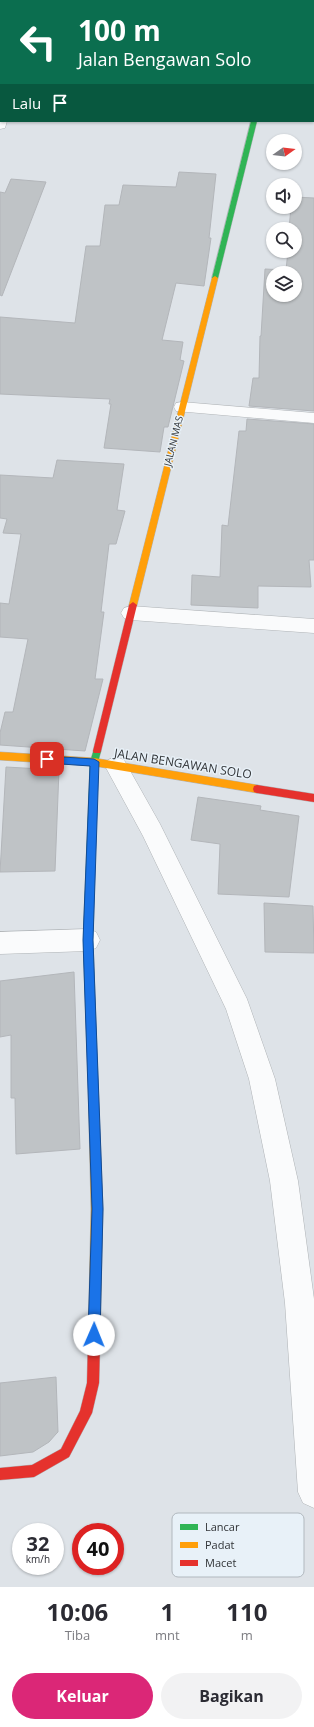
<!DOCTYPE html>
<html lang="id">
<style>
body{margin:0;font-family:"Open Sans",sans-serif;background:#f2f2f3;color:#2b2b33;height:100vh;display:flex;flex-direction:column;font-size:15px;white-space:nowrap}
*{box-sizing:border-box;margin:0}
p{font-size:13px;color:#7c7c81}
.icon{flex:none;width:22px;height:22px;fill:none;stroke:currentColor;stroke-width:2;stroke-linecap:round;stroke-linejoin:round}
.map{position:relative;height:1587px;overflow:hidden}
.side{display:flex;flex-direction:column;background:#fff;flex:1}
.side>*{flex:none}
.banner{position:absolute;left:0px;top:0px;width:314px;height:122px;box-shadow:0 1px 3px #0004;background:#0b6e4f;color:#fff;overflow:hidden}
.needle{width:26px;rotate:76deg}
.tools{position:absolute;left:266px;top:134px;display:grid;gap:8px}
.tools a{display:grid;place-items:center;width:36px;height:36px;border-radius:50%;background:#fff;box-shadow:0 1px 3px #0004;font-size:20px}
.speed{position:absolute;left:12px;top:1523px;display:flex;gap:8px;font-size:20px;font-weight:700;text-align:center}
.speed>*{display:grid;place-content:center;width:52px;height:52px;border-radius:50%;background:#fff;box-shadow:0 1px 3px #0004;line-height:1}
.speed small{font-size:10px;font-weight:400}
.speed .limit{border:6px solid #d22;background:#fff;color:#111}
.pin{position:absolute;display:grid;place-items:center;width:34px;height:34px;color:#fff;margin:-17px;border-radius:8px;box-shadow:0 2px 6px #0006}
.me{position:absolute;width:44px;margin:-22px;rotate:1deg;stroke-linejoin:round;filter:drop-shadow(0 0 3px #0008)}
.turn{display:flex;align-items:center;gap:14px;height:84px;padding:0 12px;font-size:18px}
.turn .icon{width:52px;height:52px;stroke-width:2.5}
.turn b{display:block;font-size:28px;line-height:34px}
.then{display:flex;align-items:center;height:38px;padding:0 12px;background:#0003;gap:8px;font-size:15px}
.eta{display:flex;justify-content:space-evenly;align-items:center;height:68px;text-align:center}
.eta b{font-size:24px;font-weight:700;line-height:28px}
.primary-button{display:flex;gap:8px;margin-top:auto;padding:8px 12px}
.primary-button a{flex:1;height:46px;border-radius:24px;background:#db2777;color:#fff;font-size:16px;font-weight:700;line-height:46px;text-align:center}
.primary-button a+a{background:#f2f2f3;color:#2b2b33}
.map>svg:first-child{display:block}
.building{fill:#bfc3c6;stroke:#b3b6ba;fill-rule:evenodd}
.lines{fill:none;stroke-linecap:round;stroke-linejoin:round}
.street-casing{stroke:#afb3b6;stroke-width:1}
.fast-casing{stroke:#afb3b6;stroke-width:1}
.slow-casing{stroke:#afb3b6;stroke-width:1}
.jam-casing{stroke:#afb3b6;stroke-width:1}
.street{fill:#fafbfc;fill-rule:evenodd}
.fast{fill:#30b455;fill-rule:evenodd}
.slow{fill:#ff9f0a;fill-rule:evenodd}
.jam{fill:#e5322d;fill-rule:evenodd}
.route{fill:#1a73e8;stroke:#114b97}
.labels{text-anchor:middle;stroke-width:3;stroke-linejoin:round;paint-order:stroke}
.far-street-label{font-size:10px;fill:#303336;stroke:#e8f1f8}
.street-label{font-size:12px;fill:#303336;stroke:#e8f1f8}
.key{fill:#e8f1f8;stroke:#b1b8be;stroke-width:1}
.key-label{font-size:11px;fill:#303336}
</style>
<div class="map">
<svg width="314" height="1587" viewBox="0 0 314 1587">
<rect width="100%" height="100%" fill="#dee3e8"/>
<!-- building -->
<path class="building" d="M179 172 216 174 209 238H211L204 286 176 283 162 340 183 342 180 360 184 361 168 427H164L160 452 104 448 111 404H109L110 399 0 394V317L75 323 86 246H100L105 205H119L123 185 176 187Z
M11 179 46 182 2 296 0 295V192L5 193Z
M295 197 314 198V411L249 406 253 378H259L260 336H261L265 269 286 270 288 251H295V229H289L291 207H295ZM273 273H295V295H273Z
M247 419 314 424V560H309L311 587 258 586V608L191 605 192 575 220 577 222 525 228 526 239 431H246Z
M57 460 124 464 117 510 125 511 116 544H109L101 612H104L95 679H103L85 751 0 745V733L5 712H13L28 639 0 637V603L9 604 21 534 3 533 7 519 0 518V475L53 478Z
M6 767 59 770 55 871 0 872Z
M198 797 261 806 260 810 299 816 289 897 218 894 220 844 191 840Z
M264 903 313 906 314 953 265 952Z
M74 972 80 1149 16 1154 15 1098H11V1035L0 1037V981Z
M56 1377 58 1432 56 1434 49 1442 33 1452 0 1456V1383Z"/>
<g class="lines">
<defs>
<path id="street" d="M34 0H46V1H34Z
M68 0H115L114 1Z
M275 0H287V1H275Z
M0 117 1 121H7L5 128 0 129Z
M182 402 314 413V423L176 411 174 407 176 403Z
M131 606 314 619V633L131 620 124 618 121 613 124 608Z
M116 757 124 760 160 824 247 999 275 1079 298 1181 314 1299V1508L303 1503 298 1492 285 1303 270 1181 249 1079 226 1009 143 836 105 766 108 760Z
M88 929 96 932 100 940 96 948 88 951 0 954V932Z"/>
<path id="fast" d="M251 121H257L218 278 215 280 212 278Z
M97 748 100 749 101 751 98 762 93 940 98 1080 97 1084 93 1085 89 1084 88 1080 83 940 90 762 94 749Z"/>
<path id="slow" d="M215 276 218 278 137 605 133 608 129 605 212 278Z
M0 752 94 758 257 785 260 786 261 789 260 792 257 793 94 766 0 760Z
M93 1075 97 1076 98 1080 103 1209 100 1343 98 1347 94 1349 90 1347 88 1343 91 1209 88 1080 89 1076Z"/>
<path id="jam" d="M133 602 137 605 101 751 100 753H94L93 751 129 605Z
M257 785 314 794V802L257 793 254 792 253 789 254 786Z
M94 1337 98 1339 100 1343 99 1383 92 1413 69 1457 34 1477 0 1480V1468L32 1465 61 1449 80 1411 87 1383 88 1343 90 1339Z"/>
</defs>
<!-- street casing -->
<use href="#street" class="street-casing"/>
<!-- fast casing -->
<use href="#fast" class="fast-casing"/>
<!-- slow casing -->
<use href="#slow" class="slow-casing"/>
<!-- jam casing -->
<use href="#jam" class="jam-casing"/>
<!-- street -->
<use href="#street" class="street"/>
<!-- fast -->
<use href="#fast" class="fast"/>
<!-- slow -->
<use href="#slow" class="slow"/>
<!-- jam -->
<use href="#jam" class="jam"/>
</g>
<!-- route -->
<path class="route" d="M47 756 94 759 99 762 93 940 103 1209 100 1335 98 1340 94 1341 90 1340 88 1335 92 1209 83 940 90 766 47 763 43 759Z"/>
<g class="labels">
<!-- far-street labels -->
<g class="far-street-label">
<text transform="translate(173 441) rotate(-76)" y="4">JALAN MAS</text>
</g>
<!-- street labels -->
<g class="street-label">
<text transform="translate(183 764) rotate(9)" y="4">JALAN BENGAWAN SOLO</text>
</g>
</g>
<!-- legend -->
<rect x="172" y="1513" width="132" height="64" rx="6" class="key"/>
<rect x="180" y="1524" width="18" height="6" fill="#30b455"/>
<rect x="180" y="1542" width="18" height="6" fill="#ff9f0a"/>
<rect x="180" y="1560" width="18" height="6" fill="#e5322d"/>
<g class="key-label">
<text x="205" y="1531">Lancar</text>
<text x="205" y="1549">Padat</text>
<text x="205" y="1567">Macet</text>
</g>
</svg>
<div class="tools">
<a><svg class="needle" viewBox="-14 -14 28 28"><path d="M0-13l5 13h-10z" fill="#e53935"/><path d="M0 13l5-13h-10z" fill="#7c7c81"/></svg></a>
<a><svg class="icon" aria-label="sound" viewBox="0 0 24 24"><path d="M4 9h4l5-4v14l-5-4H4zM17 9q2 3 0 6"/></svg></a>
<a><svg class="icon" aria-label="search" viewBox="0 0 24 24"><circle cx="10" cy="10" r="6"/><path d="M15 15l6 6"/></svg></a>
<a><svg class="icon" aria-label="layers" viewBox="0 0 24 24"><path d="M12 4l9 5-9 5-9-5zM3 14l9 5 9-5"/></svg></a>
</div>
<div class="speed"><div>32<small>km/h</small></div><div class="limit">40</div></div>
<div class="pin" style="left:47px;top:759px;background:#d93025"><svg class="icon" aria-label="arrive" viewBox="0 0 24 24"><path d="M6 21V4h12l-3 4 3 4H6"/></svg></div>
<svg class="me" style="left:94px;top:1335px" viewBox="-20 -20 40 40"><circle r="19" fill="#fff"/><path d="M0-13L10 11 0 6-10 11z" fill="#1a73e8"/></svg>
<div class="banner">
<div class="turn"><svg class="icon" aria-label="left" viewBox="0 0 24 24"><path d="M17 20v-9H6M10 6l-5 5 5 5"/></svg><div><b>100 m</b>Jalan Bengawan Solo</div></div>
<div class="then">Lalu<svg class="icon" aria-label="arrive" viewBox="0 0 24 24"><path d="M6 21V4h12l-3 4 3 4H6"/></svg></div>
</div>
</div>
<section class="side">
<div class="eta">
<div><b>10:06</b><p>Tiba</p></div>
<div><b>1</b><p>mnt</p></div>
<div><b>110</b><p>m</p></div>
</div>
<div class="primary-button"><a>Keluar</a><a>Bagikan</a></div>
</section>
